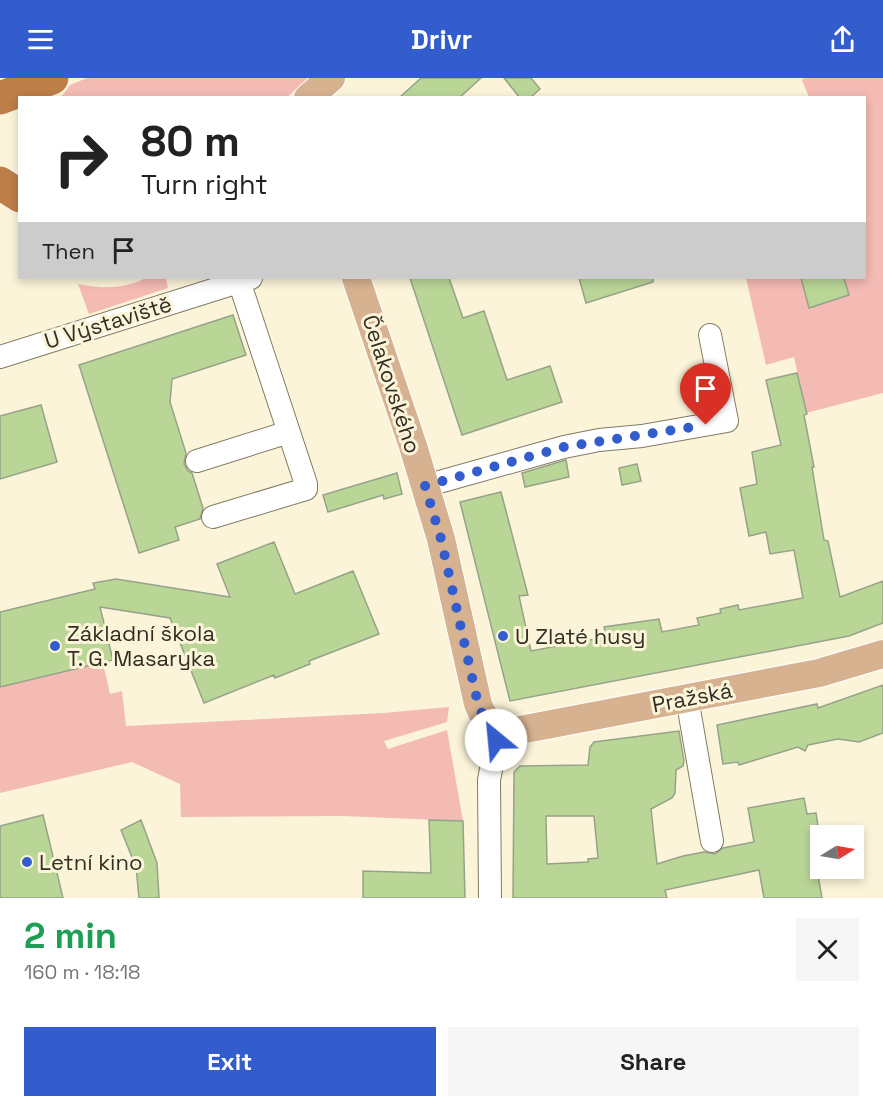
<!DOCTYPE html>
<meta charset="utf-8">
<style>
body{margin:0;font-family:"Space Grotesk",sans-serif;background:#f6f6f6;color:#222;height:100vh;display:flex;flex-direction:column;font-size:22px;white-space:nowrap}
*{box-sizing:border-box;margin:0}
p{font-size:20px;color:#767676}
.icon{flex:none;width:33px;height:33px;fill:none;stroke:currentColor;stroke-width:2;stroke-linecap:round;stroke-linejoin:round}
.map{position:relative;height:820px;overflow:hidden}
.side{display:flex;flex-direction:column;background:#fff;flex:1}
.side>*{flex:none}
.guide{position:absolute;left:18px;top:18px;width:848px;height:183px;border-radius:0px;box-shadow:0 3px 9px #0003;background:#fff;color:#222;overflow:hidden}
.needle{width:39px;rotate:79deg}
.controls{position:absolute;left:810px;top:747px;display:grid;gap:12px}
.controls a{display:grid;place-items:center;width:54px;height:54px;border-radius:0px;background:#fff;box-shadow:0 3px 9px #0003;font-size:30px}
.pin{position:absolute;display:grid;place-items:center;width:51px;height:51px;color:#fff;margin:-62px -26px;border-radius:50% 50% 50% 0;rotate:-45deg;box-shadow:0 0 6px #0007}
.pin .icon{rotate:45deg}
.me{position:absolute;width:66px;margin:-33px;rotate:332deg;stroke-linejoin:round;filter:drop-shadow(0 0 4px #0008)}
.turn{display:flex;align-items:center;gap:21px;height:126px;padding:0 24px;font-size:27px}
.turn .icon{width:78px;height:78px;stroke-width:2.5}
.turn b{display:block;font-size:42px;line-height:51px}
.then{display:flex;align-items:center;height:57px;padding:0 24px;background:#0003;gap:12px;font-size:22px}
.round{display:grid;place-items:center;flex:none;width:63px;height:63px;border-radius:0px;background:#f6f6f6}
.summary{display:flex;align-items:center;justify-content:space-between;height:102px;padding:0 24px}
h1{font-size:36px;font-weight:800;line-height:45px;color:#1e9e55}
.cta{display:flex;gap:12px;margin-top:auto;padding:12px 24px}
.cta a{flex:1;height:69px;border-radius:0px;background:#335ccc;color:#fff;font-size:24px;font-weight:800;line-height:69px;text-align:center}
.cta a+a{background:#f6f6f6;color:#222}
header{display:flex;justify-content:space-between;align-items:center;height:78px;padding:0 24px;background:#335ccc;color:#fff;font-size:27px;font-weight:800}
.map>svg:first-child{display:block}
.green{fill:#f4bab4}
.building{fill:#b9d697;stroke:#97a28a;stroke-width:1.5;fill-rule:evenodd}
.lines{fill:none;stroke-linecap:round;stroke-linejoin:round}
.minor-casing{stroke:#817a62;stroke-width:24}
.major-casing{stroke:#fff;stroke-width:30}
.highway-casing{stroke:#fff;stroke-width:34}
.minor{stroke:#fff;stroke-width:22}
.major{stroke:#d7b291;stroke-width:28}
.highway{stroke:#bd7e48;stroke-width:33}
.route{stroke:#335ccc;stroke-width:10;stroke-dasharray:0 18}
.poi-dot{fill:#335ccc;stroke:#fcf4d9;stroke-width:2}
.labels{text-anchor:middle;stroke-width:6;stroke-linejoin:round;paint-order:stroke}
.street-label{font-size:22px;fill:#312e24;stroke:#fcf4d9}
.poi-label{font-size:22px;fill:#312e24;stroke:#fcf4d9;text-anchor:start}
</style>
<header><svg class="icon" aria-label="menu" viewBox="0 0 24 24"><path d="M4 6h16M4 12h16M4 18h16"/></svg>Drivr<svg class="icon" aria-label="share" viewBox="0 0 24 24"><path d="M12 15V3M7 8l5-5 5 5M5 13v7h14v-7"/></svg></header>
<div class="map">
<svg width="883" height="820" viewBox="0 0 883 820">
<rect width="100%" height="100%" fill="#fcf4d9"/>
<!-- green -->
<path class="green" d="M87 0H309L287 19H61L70 7Z
M804 0H883V315L806 335 794 279 766 287 746 200H864V20L809 19 802 2Z
M146 200H166L168 210 89 236 78 206C101 211 125 211 146 200Z
M103 585 110 616 122 613 126 648 384 635 449 629 447 644 384 663 388 671 447 652 463 743 343 738 181 739 180 706 132 684 0 715V609Z"/>
<!-- building -->
<path class="building" d="M421 0H481L459 20H399Z
M504 0H531L540 11 530 20H520Z
M410 200H449L463 240 484 233 507 302 550 288 562 324 462 357Z
M579 200H653V204L586 225Z
M801 200H844L849 217 809 230Z
M233 237 246 277 172 301 170 324 186 375 184 386 188 393 192 395 203 430 200 441 175 449 179 462 139 475 79 287Z
M797 295 807 336 804 337 814 389H812L824 462 828 463 840 519 883 503V545L849 558 510 623 460 424 501 414 528 517 519 518 531 573 606 559 604 549 659 541 662 554 699 547 697 540 721 535 720 531 738 527 739 532 803 520 794 472 770 476 766 454 749 458 740 410 757 406 752 374 781 367 766 302Z
M41 327 57 384 0 401V338Z
M566 382 569 399 525 409 522 395Z
M637 386 641 403 622 407 619 390Z
M397 395 402 416 384 421 383 417 328 434 323 417Z
M274 464 295 516 353 493 379 556 309 583 310 586 275 600 274 597 204 625 170 540 100 529 113 582 0 609V534L95 511 93 505 116 501 230 519 217 486Z
M883 607V655L859 664 838 661 808 667 805 673 798 669 739 687 738 684 723 686 717 647 817 626 818 630Z
M679 653 684 683 683 688 676 692 675 715 672 720 651 731 657 786 683 778 704 774 715 776 723 770 754 764 748 730 804 720 807 736 816 735 820 762 819 803 822 820H764L759 792 665 812 667 820H513L514 694 520 688 588 687 590 669 594 664ZM546 738H594L598 780 588 781V784L547 786Z
M43 737 63 820H0V748Z
M141 742 157 785 159 820H139L136 789 121 752Z
M429 742 463 743 465 820H363V793L431 795Z"/>
<g class="lines">
<defs>
<path id="minor" d="M0 279 251 200
M197 383 289 354
M425 408 564 369 599 362 642 358 727 343 710 257
M213 439 306 411V406L239 203
M687 620 712 763
M490 820 489 702 499 650"/>
<path id="major" d="M308 20 331 0
M356 200 413 368 441 461 478 626C485 646 499 654 520 652L819 595 883 576"/>
<path id="highway" d="M0 20 52 0
M0 105 20 118"/>
</defs>
<!-- minor casing -->
<use href="#minor" class="minor-casing"/>
<!-- major casing -->
<use href="#major" class="major-casing"/>
<!-- highway casing -->
<use href="#highway" class="highway-casing"/>
<!-- minor -->
<use href="#minor" class="minor"/>
<!-- major -->
<use href="#major" class="major"/>
<!-- highway -->
<use href="#highway" class="highway"/>
</g>
<g class="lines">
<!-- route -->
<path class="route" d="M496 662 499 650C487 645 482 638 478 626L441 461 425 408 564 369 706 347"/>
</g>
<!-- markers -->
<g class="poi-dot">
<circle cx="503" cy="558" r="6"/>
<circle cx="55" cy="568" r="6"/>
<circle cx="27" cy="784" r="6"/>
</g>
<g class="labels">
<!-- street labels -->
<g class="street-label">
<text transform="translate(108 244) rotate(-17)" y="8">U Výstaviště</text>
<text transform="translate(392 306) rotate(72)" y="8">Čelakovského</text>
<text transform="translate(692 619) rotate(-11)" y="8">Pražská</text>
</g>
<!-- poi labels -->
<g class="poi-label">
<text x="67" y="563">Základní škola<tspan x="67" dy="25">T. G. Masaryka</tspan></text>
<text x="515" y="566">U Zlaté husy</text>
<text x="39" y="792">Letní kino</text>
</g>
</g>
</svg>
<div class="controls">
<a><svg class="needle" viewBox="-14 -14 28 28"><path d="M0-13l5 13h-10z" fill="#e53935"/><path d="M0 13l5-13h-10z" fill="#767676"/></svg></a>
</div>
<div class="pin" style="left:706px;top:347px;background:#d93025"><svg class="icon" aria-label="arrive" viewBox="0 0 24 24"><path d="M6 21V4h12l-3 4 3 4H6"/></svg></div>
<svg class="me" style="left:496px;top:662px" viewBox="-20 -20 40 40"><circle r="19" fill="#fff"/><path d="M0-13L10 11 0 6-10 11z" fill="#335ccc"/></svg>
<div class="guide">
<div class="turn"><svg class="icon" aria-label="right" viewBox="0 0 24 24"><path d="M7 20v-9h11M14 6l5 5-5 5"/></svg><div><b>80 m</b>Turn right</div></div>
<div class="then">Then<svg class="icon" aria-label="arrive" viewBox="0 0 24 24"><path d="M6 21V4h12l-3 4 3 4H6"/></svg></div>
</div>
</div>
<section class="side">
<div class="summary"><div><h1>2 min</h1><p>160 m · 18:18</p></div><a class="round"><svg class="icon" aria-label="close" viewBox="0 0 24 24"><path d="M6 6l12 12M18 6L6 18"/></svg></a></div>
<div class="cta"><a>Exit</a><a>Share</a></div>
</section>
